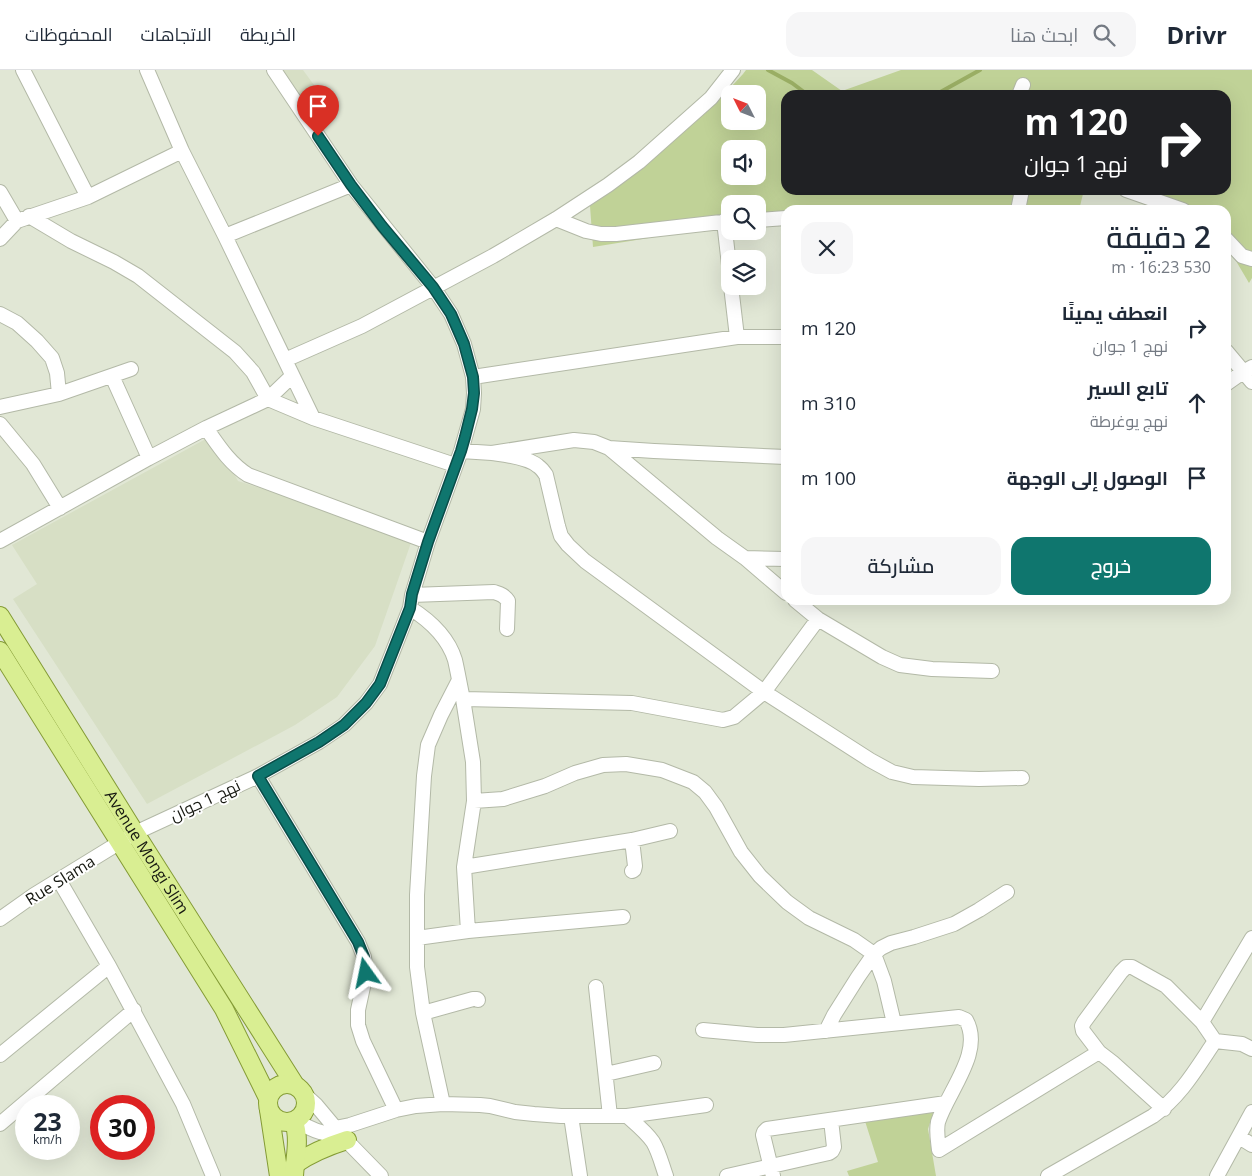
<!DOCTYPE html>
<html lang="ar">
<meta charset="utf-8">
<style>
body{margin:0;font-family:"Open Sans",Cairo,sans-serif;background:#f6f6f7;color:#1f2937;direction:rtl;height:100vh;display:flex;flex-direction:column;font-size:19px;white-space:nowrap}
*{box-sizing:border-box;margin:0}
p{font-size:16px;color:#747a83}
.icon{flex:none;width:28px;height:28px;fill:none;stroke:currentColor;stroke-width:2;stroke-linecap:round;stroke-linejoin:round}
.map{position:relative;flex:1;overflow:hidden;direction:ltr}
.sheet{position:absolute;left:781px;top:135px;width:450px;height:400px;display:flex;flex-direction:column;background:#fff;border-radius:15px;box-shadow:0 5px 20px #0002;direction:rtl}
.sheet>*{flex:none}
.hud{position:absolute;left:781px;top:20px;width:450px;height:105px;border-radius:15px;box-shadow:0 5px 20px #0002;direction:rtl;background:#202124;color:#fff;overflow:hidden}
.needle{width:32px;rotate:312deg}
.controls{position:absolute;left:721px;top:15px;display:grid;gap:10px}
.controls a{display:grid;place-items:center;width:45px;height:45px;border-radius:10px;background:#fff;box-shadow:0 5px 20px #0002;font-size:25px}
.speed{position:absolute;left:15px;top:1025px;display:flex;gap:10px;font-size:25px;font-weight:700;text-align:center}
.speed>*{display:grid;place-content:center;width:65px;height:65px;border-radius:50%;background:#fff;box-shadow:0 5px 20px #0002;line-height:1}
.speed small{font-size:12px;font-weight:400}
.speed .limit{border:8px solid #d22;background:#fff;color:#111}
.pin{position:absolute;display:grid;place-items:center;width:42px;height:42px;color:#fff;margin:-51px -21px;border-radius:50% 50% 50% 0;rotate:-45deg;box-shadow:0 0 5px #0007}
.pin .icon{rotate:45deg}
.me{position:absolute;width:55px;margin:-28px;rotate:348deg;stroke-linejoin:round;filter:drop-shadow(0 0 4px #0008)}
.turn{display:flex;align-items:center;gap:18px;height:105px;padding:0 20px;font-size:22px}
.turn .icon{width:65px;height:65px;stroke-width:2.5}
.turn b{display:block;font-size:35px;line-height:42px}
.round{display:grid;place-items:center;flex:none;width:52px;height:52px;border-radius:15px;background:#f6f6f7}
.headline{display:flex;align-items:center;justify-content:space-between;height:85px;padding:0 20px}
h1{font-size:30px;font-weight:600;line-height:38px}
.primary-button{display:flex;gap:10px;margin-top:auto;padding:10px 20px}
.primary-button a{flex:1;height:58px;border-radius:15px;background:#0f766e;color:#fff;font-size:20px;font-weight:600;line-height:58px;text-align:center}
.primary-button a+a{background:#f6f6f7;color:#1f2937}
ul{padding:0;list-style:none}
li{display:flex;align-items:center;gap:15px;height:75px;padding:0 20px}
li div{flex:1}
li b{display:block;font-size:19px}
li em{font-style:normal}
header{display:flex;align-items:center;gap:30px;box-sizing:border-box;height:70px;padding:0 25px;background:#fff;border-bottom:1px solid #e0e1e3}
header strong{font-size:24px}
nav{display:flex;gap:28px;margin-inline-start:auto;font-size:18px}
.search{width:350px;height:45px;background:#f6f6f7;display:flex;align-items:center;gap:12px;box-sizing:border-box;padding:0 18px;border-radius:15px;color:#747a83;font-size:19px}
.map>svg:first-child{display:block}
.built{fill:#d7dfc5}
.green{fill:#c0d297;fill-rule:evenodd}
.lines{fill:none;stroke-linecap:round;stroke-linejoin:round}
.stream{stroke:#9aae64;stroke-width:4}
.minor-casing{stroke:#b3b9a7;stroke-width:16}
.major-casing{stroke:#849b35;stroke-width:20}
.minor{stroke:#fff;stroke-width:14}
.major{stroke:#d9ee92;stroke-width:18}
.route-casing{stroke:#0a4d48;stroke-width:12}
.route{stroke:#0f766e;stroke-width:9}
.labels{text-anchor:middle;stroke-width:4;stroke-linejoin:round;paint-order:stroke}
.street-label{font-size:16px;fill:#151710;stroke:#fff}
</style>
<header>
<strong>Drivr</strong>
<div class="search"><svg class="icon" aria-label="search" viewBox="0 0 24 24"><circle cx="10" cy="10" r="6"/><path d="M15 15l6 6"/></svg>ابحث هنا</div>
<nav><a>الخريطة</a><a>الاتجاهات</a><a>المحفوظات</a></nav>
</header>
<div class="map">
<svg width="1252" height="1106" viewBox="0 0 1252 1106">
<rect width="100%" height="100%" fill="#e1e7d5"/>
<!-- built -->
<path class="built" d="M273 0H303L336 45 318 62Z
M213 365 238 411 413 467 375 576 337 627 295 655 147 734 13 529 37 514 12 475Z"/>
<!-- green -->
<path class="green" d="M746 0H812L842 21 901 0H1252V208L1249 213 1226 174V140H1180L1172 135 1119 120H1226V25H786V120H1084L1079 140H786V154H758V134H730V156L717 157 593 177 590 136C644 95 698 54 743 4ZM730 24H758V51H730ZM730 79H758V106H730Z
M935 1037 928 1059 936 1106H849L847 1101 878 1092 864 1048Z"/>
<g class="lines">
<!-- stream -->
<path class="stream" d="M768 0 792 13 808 25
M935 25 980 0"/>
<defs>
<path id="minor" d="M23 0 88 127
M147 0 182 81 225 166 313 348
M1019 25 1023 15
M1126 120 1183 140
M0 122 17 151
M1018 140 1022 120
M29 146 71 171 114 192 138 206 235 282 253 302 268 329 313 348 455 395
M556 149 586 161 601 164H616L730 151
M758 150 786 148
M724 151 730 204
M225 166 351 115
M0 169 17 151 88 127 182 81
M1226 169 1242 186 1252 189
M731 216 737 267
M0 244 17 253 37 271 52 288 57 303 59 324
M1226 281 1252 312
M285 290 362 256 493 186 556 149 608 115 639 92 711 28 733 0
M112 306 149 388
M473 307 737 267H786
M1226 314 1243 302 1252 297
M0 337 59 324 131 299
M0 354 33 394 60 438
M206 358C218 375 229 393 248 405L428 472
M609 378 654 381 786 387
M461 381 492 383 574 370 594 372 609 378 717 468 745 488 786 489
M492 383C505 385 527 387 538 396 541 398 544 402 546 405L558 456 561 466 568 475 585 491 764 622 870 690 892 702 913 707 979 709 1022 708
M0 471 149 388 206 358 268 329 292 306
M745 488 786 523
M412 525 494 522C500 524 504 525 508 531L507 559
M795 530 818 549 882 587 900 595 932 599 992 601
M410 538C429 550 448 567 455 590 458 603 460 616 463 629L632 633 723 650 734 647 764 622 818 549
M463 629 473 692 474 731 464 797 468 861
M258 706 358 872 364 887 366 903 358 940V955L363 971 396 1040
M474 731 503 729 545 716 575 703 603 695 626 694 662 700 693 712 705 722 716 737 741 782 760 806 787 832 809 848 854 870 874 884 884 911 894 953
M632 770 635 796 634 800 632 801
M464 797 632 770 670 761
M0 849 34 825 135 763 258 706 319 672 344 655 366 633 380 614 410 538 412 525 428 472 461 381 473 339 474 323 473 307 464 274 451 244 433 217 351 115 274 0
M417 868 468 861 623 847
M109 896 183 1034 213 1106
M596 917 610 1046
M423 943 473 929H477L478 930
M703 960 757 965H784L959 947 966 950C984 982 948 1021 938 1052 936 1061 938 1071 939 1080L1099 982
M826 961 834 945 858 907 874 884 881 878 891 873 914 867 954 854 979 840 1007 822
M1215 971 1202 952 1252 868
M1215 971 1242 974 1252 979
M0 985 109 896 59 810
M606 1004 654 993
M305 1025 316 1035 342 1066 381 1106
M443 1034 423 943 417 897V825L424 706 428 675 441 645 459 610
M1164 1039 1112 992 1099 982 1083 961 1082 956 1084 952 1121 902 1126 897H1132L1166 916 1202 952
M571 1046 580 1106
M627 1046C636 1054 646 1062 653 1072 659 1082 662 1095 666 1106
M297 1050C309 1060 324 1064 339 1066
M0 1054 134 940
M330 1065 335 1058 350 1055 396 1040 416 1036 443 1034 480 1035 490 1036 515 1042 534 1044 561 1046H627L706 1035
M1239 1067 1252 1075
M727 1106 829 1083 832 1081 834 1077 831 1050
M773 1106 763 1065 764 1062 767 1059 946 1033
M1048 1106 1153 1046C1181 1026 1196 999 1215 971
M1217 1106 1252 1042"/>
<g id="major">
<path id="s1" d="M0 546 135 763 295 1015"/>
<path d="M0 581 224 939 268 1028"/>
<circle cx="287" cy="1033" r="19"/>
<path d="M269 1040 279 1106"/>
<path d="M295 1094C311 1083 328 1076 347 1070"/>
<path d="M294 1106C295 1088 300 1069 294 1052"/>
</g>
</defs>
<!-- minor casing -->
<use href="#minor" class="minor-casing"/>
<!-- major casing -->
<use href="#major" class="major-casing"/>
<!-- minor -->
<use href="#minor" class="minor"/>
<!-- major -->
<use href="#major" class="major"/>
</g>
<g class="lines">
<defs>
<path id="route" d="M318 66 351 115 382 156 433 217 451 244 464 274 473 307 474 323 472 339 465 367 461 381 428 472 412 524 410 538 380 614 366 633 344 655 319 672 258 706 358 872 364 887 366 903"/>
</defs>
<!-- route casing -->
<use href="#route" class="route-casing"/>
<!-- route -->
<use href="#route" class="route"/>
</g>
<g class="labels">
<!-- street labels -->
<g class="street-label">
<text transform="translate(205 730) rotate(-25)" y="6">نهج 1 جوان</text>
<text dy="6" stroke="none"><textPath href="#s1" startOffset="278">Avenue Mongi Slim</textPath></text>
<text transform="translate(60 810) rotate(-32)" y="6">Rue Slama</text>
</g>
</g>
</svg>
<div class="controls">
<a><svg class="needle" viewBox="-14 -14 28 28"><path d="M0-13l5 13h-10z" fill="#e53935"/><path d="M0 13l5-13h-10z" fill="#747a83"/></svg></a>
<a><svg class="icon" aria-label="sound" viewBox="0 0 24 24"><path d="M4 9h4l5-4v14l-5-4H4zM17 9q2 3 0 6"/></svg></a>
<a><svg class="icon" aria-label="search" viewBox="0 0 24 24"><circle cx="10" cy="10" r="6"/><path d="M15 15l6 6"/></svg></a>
<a><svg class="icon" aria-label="layers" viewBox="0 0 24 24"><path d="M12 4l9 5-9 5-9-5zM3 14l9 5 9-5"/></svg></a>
</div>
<div class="speed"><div>23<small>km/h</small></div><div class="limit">30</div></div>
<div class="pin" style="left:318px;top:66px;background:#d93025"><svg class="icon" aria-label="arrive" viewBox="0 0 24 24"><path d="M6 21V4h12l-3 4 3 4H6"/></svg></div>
<svg class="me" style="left:366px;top:903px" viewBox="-20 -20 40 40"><path d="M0-17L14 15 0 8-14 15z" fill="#0f766e" stroke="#fff" stroke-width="4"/></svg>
<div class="hud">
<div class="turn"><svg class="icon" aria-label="right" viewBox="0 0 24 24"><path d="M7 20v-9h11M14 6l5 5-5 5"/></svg><div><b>120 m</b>نهج 1 جوان</div></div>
</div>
<section class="sheet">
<div class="headline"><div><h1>2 دقيقة</h1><p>530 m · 16:23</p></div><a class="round"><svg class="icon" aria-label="close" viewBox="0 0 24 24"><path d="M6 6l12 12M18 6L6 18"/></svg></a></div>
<ul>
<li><svg class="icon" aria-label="right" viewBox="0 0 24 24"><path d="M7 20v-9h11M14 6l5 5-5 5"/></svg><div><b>انعطف يمينًا</b><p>نهج 1 جوان</p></div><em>120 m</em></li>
<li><svg class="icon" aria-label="ahead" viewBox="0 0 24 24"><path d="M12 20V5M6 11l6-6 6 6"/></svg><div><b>تابع السير</b><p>نهج يوغرطة</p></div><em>310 m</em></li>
<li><svg class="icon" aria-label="arrive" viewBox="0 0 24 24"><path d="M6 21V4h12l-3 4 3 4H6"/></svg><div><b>الوصول إلى الوجهة</b></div><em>100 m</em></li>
</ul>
<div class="primary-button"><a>خروج</a><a>مشاركة</a></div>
</section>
</div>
